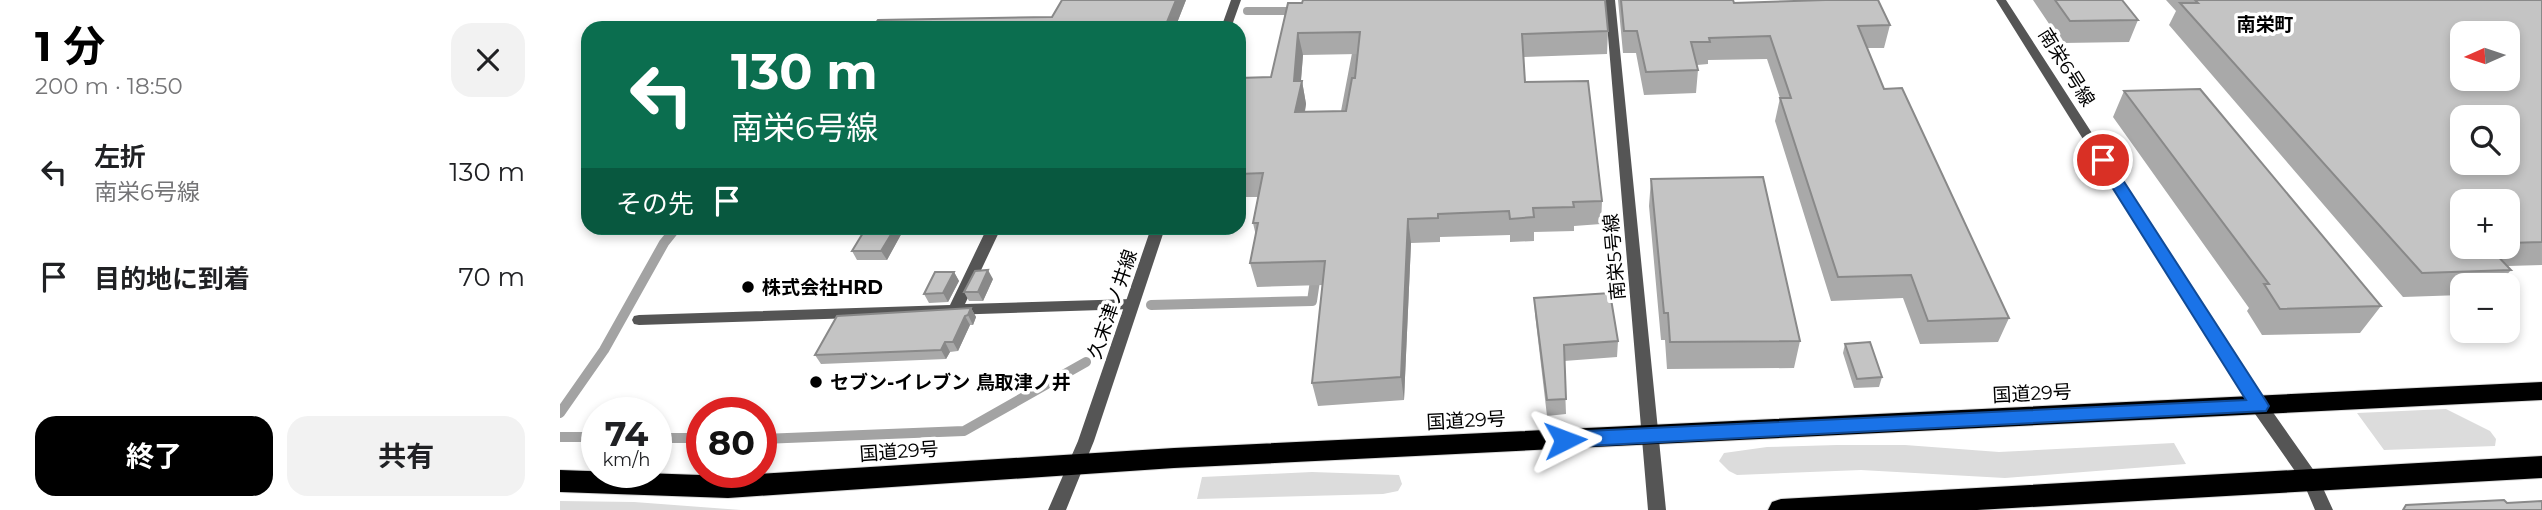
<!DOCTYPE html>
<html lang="ja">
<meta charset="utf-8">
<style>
body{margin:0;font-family:Montserrat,"Noto Sans JP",sans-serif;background:#f2f2f2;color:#202124;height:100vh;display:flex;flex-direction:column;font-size:26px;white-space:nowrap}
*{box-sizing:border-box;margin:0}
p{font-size:23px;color:#757577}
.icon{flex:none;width:38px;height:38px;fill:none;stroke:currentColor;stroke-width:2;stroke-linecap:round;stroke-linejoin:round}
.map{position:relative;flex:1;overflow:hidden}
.side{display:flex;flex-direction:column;background:#fff;width:560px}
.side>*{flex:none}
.hud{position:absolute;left:21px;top:21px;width:665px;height:214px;border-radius:21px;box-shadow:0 4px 10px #0003;background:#0b6e4f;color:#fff;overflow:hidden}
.needle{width:46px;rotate:267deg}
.tools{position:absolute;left:1890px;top:21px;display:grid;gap:14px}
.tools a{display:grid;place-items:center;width:70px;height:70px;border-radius:14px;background:#fff;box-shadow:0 4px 10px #0003;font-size:35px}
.speed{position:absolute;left:21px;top:397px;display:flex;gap:14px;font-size:35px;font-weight:700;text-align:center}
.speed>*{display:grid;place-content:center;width:91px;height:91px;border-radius:50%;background:#fff;box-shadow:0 4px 10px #0003;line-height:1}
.speed small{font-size:18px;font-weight:400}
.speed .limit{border:10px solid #d22;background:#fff;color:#111}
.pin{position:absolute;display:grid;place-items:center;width:60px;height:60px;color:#fff;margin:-30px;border:4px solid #fff;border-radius:50%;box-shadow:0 2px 7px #0007}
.me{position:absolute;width:77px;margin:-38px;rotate:87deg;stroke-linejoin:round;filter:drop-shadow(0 0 5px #0008)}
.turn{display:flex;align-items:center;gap:24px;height:147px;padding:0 35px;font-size:32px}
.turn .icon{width:91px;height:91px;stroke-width:2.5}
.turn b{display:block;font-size:49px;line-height:60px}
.then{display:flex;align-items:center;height:66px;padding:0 35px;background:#0003;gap:14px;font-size:26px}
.round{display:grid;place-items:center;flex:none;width:74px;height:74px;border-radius:21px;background:#f2f2f2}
.headline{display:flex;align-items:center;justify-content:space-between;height:119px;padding:0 35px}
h1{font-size:42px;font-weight:700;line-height:52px;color:#000}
.cta{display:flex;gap:14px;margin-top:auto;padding:14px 35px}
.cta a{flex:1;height:80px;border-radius:21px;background:#000;color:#fff;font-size:28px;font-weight:700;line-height:80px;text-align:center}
.cta a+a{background:#f2f2f2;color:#202124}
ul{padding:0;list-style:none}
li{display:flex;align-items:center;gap:21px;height:105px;padding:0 35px}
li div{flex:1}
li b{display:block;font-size:26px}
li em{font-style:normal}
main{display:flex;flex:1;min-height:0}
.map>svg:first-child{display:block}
.green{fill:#dcdcdc}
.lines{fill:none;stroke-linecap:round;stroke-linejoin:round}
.stream-far1{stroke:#a3a3a3;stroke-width:8}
.stream{stroke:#a3a3a3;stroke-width:10}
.highway-casing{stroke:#dbdbdb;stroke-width:2}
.lane{fill:#555;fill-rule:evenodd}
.street{fill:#555;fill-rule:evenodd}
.highway{fill:#000;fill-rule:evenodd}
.wall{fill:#a9a9a9;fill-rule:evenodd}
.shaded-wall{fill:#898989}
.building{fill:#c4c4c4;stroke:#898989;stroke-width:2;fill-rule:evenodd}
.route{fill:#1a73e8;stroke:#114b97;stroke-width:2}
.poi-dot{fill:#000;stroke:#fff;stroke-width:2.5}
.labels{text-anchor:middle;stroke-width:7;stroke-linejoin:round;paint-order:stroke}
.far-quarter-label{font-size:19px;font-weight:bold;fill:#000;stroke:#fff}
.street-label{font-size:19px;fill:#000;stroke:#fff}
.poi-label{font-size:19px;font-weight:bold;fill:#000;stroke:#fff;text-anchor:start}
</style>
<main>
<section class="side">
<div class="headline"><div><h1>1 分</h1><p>200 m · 18:50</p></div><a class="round"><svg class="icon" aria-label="close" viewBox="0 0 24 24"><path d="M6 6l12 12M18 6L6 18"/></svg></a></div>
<ul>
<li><svg class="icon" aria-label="left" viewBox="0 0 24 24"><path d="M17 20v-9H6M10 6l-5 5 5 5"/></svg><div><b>左折</b><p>南栄6号線</p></div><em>130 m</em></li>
<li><svg class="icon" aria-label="arrive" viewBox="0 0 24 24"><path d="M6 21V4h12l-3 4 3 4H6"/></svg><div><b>目的地に到着</b></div><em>70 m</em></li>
</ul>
<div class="cta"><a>終了</a><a>共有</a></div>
</section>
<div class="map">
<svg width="1982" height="510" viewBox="0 0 1982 510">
<rect width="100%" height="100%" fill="#fff"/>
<!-- green -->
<path class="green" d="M1886 409 1930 431 1936 439 1935 446 1824 450 1797 413Z
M1614 443 1626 464 1445 478 1301 470 1177 475 1169 471 1159 461 1164 453 1207 447 1277 445H1345L1439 452Z
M752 472 839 475 842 484 838 491 823 494 637 499 642 477Z
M0 501 74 502 181 510H0Z"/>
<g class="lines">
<!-- stream-far1 -->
<path class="stream-far1" d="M687 11H736
M783 122 798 43"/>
<!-- stream -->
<path class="stream" d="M591 305 752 301 756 274
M0 413 44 350 104 243 116 228
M0 437H37
M96 438H142
M201 439 404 431 526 362"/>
<defs>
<path id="highway" d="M1982 382V400L614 468 168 498 0 492V470L168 476 614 448Z
M1982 456V478L1417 510H1208L1212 502 1221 499Z"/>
</defs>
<!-- highway casing -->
<use href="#highway" class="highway-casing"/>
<!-- lane -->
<path class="lane" d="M427 228H441L405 304 572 299 577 300 579 304 577 308 572 309 79 325 74 324 72 320 74 316 79 315 390 305Z"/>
<!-- street -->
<path class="street" d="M671 0H681L671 28H661Z
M1045 0H1055L1106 510H1088Z
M1436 0H1446L1705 401 1757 475 1773 510H1755L1744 484 1693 411Z
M591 228H605L534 441 506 510H488L518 441Z"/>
<!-- highway -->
<use href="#highway" class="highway"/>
</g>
<!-- wall -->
<path class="wall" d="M502 0H626L615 28H312L492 17Z
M1058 0H1173L1174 3 1330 25 1324 48H1307L1324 89 1449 318 1438 342 1360 344 1343 298 1271 301 1215 121 1220 98 1207 59 1148 60V64L1137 65 1138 70 1136 93 1084 95 1076 53H1063Z
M1473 0H1562L1578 20 1569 42 1502 43Z
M1606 0H1982V265L1948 266 1951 270 1938 285H1902V295L1843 297 1609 25 1616 11ZM1948 201V247H1902Z
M728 3 1048 31 1047 54 963 57 965 82 1042 201 1041 224 1014 226V231L974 232V241L950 242V235L880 237V242L851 243 844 400 758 406 752 383 763 285 697 287 690 263 696 236 693 223 698 197H679V78L711 77ZM798 54 795 78 786 111 745 112 746 104 742 81H741L743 55Z
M1564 91 1821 306 1800 333 1702 335 1687 311 1689 308 1553 117Z
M1091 179 1240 341 1234 368 1107 369 1105 340H1101L1089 206Z
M306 228H343L344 229 327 260H297L292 251Z
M394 272 399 281 388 302 369 303 364 294Z
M433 279 423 301H409L404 292Z
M974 298 1058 341 1057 357 1004 361 1006 414 987 416 975 314Z
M411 308 416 317 413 325H410L398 351 390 352 386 359 261 364 255 355Z
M1285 344 1322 377 1319 387 1294 388 1283 353Z"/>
<!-- shaded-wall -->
<path class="shaded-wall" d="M616 0H626L615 28H605Z
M738 33 743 55 740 91 742 81 746 104 740 136 735 112 734 81Z
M848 219 851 243 844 400 841 377Z
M335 228H343L344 229 327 260 321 251Z
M428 270 433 279 423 301 418 292Z
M394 272 399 281 388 302 383 293Z
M411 308 416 317 413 325 408 315Z
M405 316 410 325 398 351 393 342Z
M385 342 390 352 386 359 381 350Z"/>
<!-- building -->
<path class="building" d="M502 0H616L605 27 576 28H312L318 20 492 17Z
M743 0H1045L1048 31 962 34 965 82 1028 81 1042 201 1013 202 1014 207 973 208 974 217 950 219 949 211 878 214V218L848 219 841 377 752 383 765 261 690 263 698 223H693L703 173 679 174V78L711 77 728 3H742ZM800 32 795 78H792L786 111 735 112 742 81H734L738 33Z
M1061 0H1173L1174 3 1265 0H1318L1330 25 1298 26 1324 89 1342 88 1449 318 1368 321 1351 275 1278 277 1220 98H1231L1210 36 1149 38 1150 42H1131L1138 70 1086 72 1077 31H1064Z
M1495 0H1562L1578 20 1510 21Z
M1635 0H1982V242L1948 243V201H1902V247H1929L1951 270 1862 273 1620 3H1638ZM1902 33H1948V79H1902ZM1902 117H1948V163H1902Z
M1640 89 1821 306 1720 309 1704 284H1709L1564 91Z
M1203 177 1240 341 1110 342 1108 313H1104L1091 179Z
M306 228H335L321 251H292Z
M428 270 418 292H404L415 271Z
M375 272H394L383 293 364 294Z
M1050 293 1058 341 1004 345 1006 399 987 400 974 298Z
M411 308 408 315 405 316 393 342H385L381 350 255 355 277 316Z
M1310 342 1322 377 1297 379 1285 344Z
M1944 500 1947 503 1982 501V510H1843L1846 505Z"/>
<!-- route -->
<path class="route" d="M1543 155 1548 157 1706 401 1709 406 1706 411 1005 447 999 445 996 440 999 434 1005 432 1686 400 1535 160Z"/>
<!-- markers -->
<g class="poi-dot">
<circle cx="188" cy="287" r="7"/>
<circle cx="256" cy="382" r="7"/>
</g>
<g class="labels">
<!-- far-quarter labels -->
<g class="far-quarter-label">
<text x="1705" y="31">南栄町</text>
</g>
<!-- street labels -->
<g class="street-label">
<text transform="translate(1507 67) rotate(58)" y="7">南栄6号線</text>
<text transform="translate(1054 257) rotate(-95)" y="7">南栄5号線</text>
<text transform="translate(552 304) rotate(-71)" y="7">久末津ノ井線</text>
<text transform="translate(1472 393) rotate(-3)" y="7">国道29号</text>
<text transform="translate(906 420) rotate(-3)" y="7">国道29号</text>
<text transform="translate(339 451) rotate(-4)" y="7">国道29号</text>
</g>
<!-- poi labels -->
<g class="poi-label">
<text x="202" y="294">株式会社HRD</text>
<text x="270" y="389">セブン-イレブン 鳥取津ノ井</text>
</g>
</g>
</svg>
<div class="tools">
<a><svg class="needle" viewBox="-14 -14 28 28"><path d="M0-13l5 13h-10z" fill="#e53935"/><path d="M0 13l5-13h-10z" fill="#757577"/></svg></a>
<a><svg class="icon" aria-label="search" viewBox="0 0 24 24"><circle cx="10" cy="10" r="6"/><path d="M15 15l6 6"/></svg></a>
<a>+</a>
<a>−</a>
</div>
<div class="speed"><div>74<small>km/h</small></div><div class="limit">80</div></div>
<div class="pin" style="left:1543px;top:160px;background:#d93025"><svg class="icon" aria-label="arrive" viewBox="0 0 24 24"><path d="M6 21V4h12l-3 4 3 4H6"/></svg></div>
<svg class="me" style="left:1005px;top:440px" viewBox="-20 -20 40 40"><path d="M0-17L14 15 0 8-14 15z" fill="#1a73e8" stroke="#fff" stroke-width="4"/></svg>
<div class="hud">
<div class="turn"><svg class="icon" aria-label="left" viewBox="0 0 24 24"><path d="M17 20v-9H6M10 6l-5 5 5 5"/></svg><div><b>130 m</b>南栄6号線</div></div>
<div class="then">その先<svg class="icon" aria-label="arrive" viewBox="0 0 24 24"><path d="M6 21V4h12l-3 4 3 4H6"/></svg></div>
</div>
</div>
</main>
